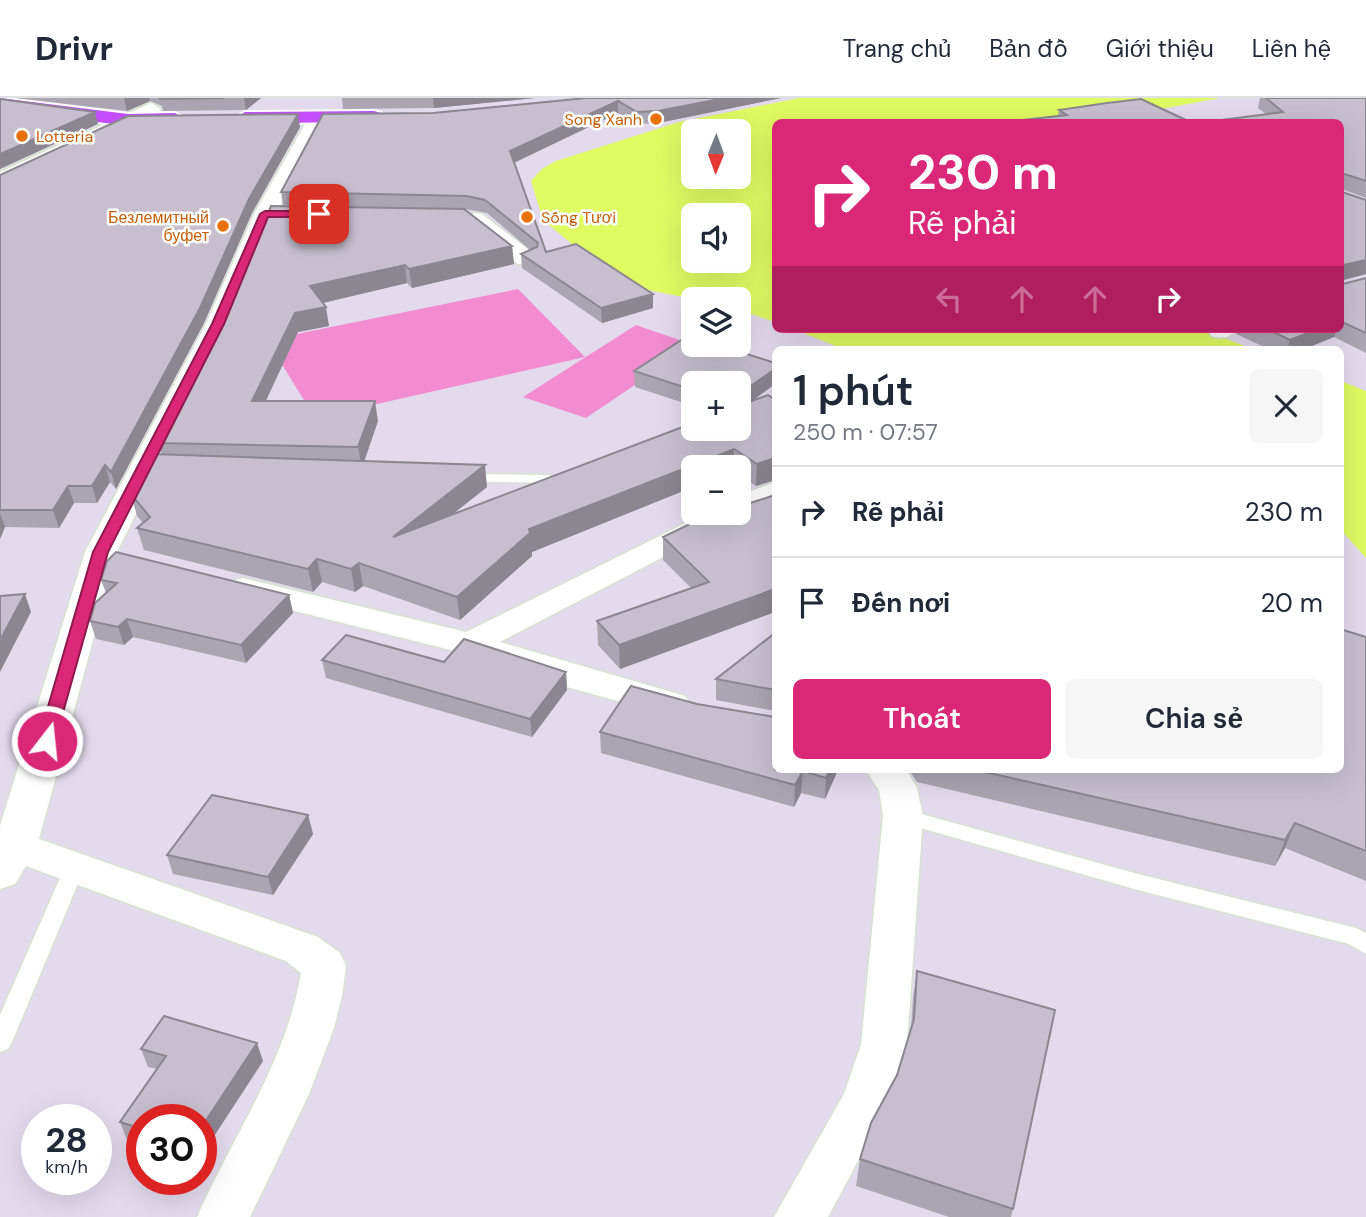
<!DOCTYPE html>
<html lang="vi">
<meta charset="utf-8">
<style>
body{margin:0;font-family:"DM Sans",sans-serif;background:#f6f6f7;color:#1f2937;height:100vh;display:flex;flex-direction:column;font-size:26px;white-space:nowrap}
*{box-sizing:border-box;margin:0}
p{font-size:23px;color:#747a83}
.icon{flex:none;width:38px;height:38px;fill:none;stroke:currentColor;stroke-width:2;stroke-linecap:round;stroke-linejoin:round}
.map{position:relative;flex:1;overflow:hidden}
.drawer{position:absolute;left:772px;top:248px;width:572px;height:427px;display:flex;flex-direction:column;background:#fff;border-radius:10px;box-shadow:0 7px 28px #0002}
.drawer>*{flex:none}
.guide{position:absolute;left:772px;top:21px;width:572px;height:214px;border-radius:10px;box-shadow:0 7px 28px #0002;background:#db2777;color:#fff;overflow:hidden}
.needle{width:46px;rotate:181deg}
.controls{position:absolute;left:681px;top:21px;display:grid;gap:14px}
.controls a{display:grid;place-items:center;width:70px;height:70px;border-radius:10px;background:#fff;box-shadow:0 7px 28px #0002;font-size:35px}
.speed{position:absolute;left:21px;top:1006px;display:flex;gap:14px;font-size:35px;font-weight:700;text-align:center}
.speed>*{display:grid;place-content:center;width:91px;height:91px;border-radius:50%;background:#fff;box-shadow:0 7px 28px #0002;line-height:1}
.speed small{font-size:18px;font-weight:400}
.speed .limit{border:10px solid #d22;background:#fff;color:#111}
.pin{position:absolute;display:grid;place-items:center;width:60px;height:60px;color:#fff;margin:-30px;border-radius:14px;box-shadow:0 4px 10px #0006}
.me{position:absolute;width:77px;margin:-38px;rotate:16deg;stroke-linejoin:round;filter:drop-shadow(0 0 5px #0008)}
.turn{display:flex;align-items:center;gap:24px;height:147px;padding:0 21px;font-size:32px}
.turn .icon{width:91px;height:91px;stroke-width:2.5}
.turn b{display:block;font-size:49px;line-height:60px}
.lanes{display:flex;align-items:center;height:66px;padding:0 21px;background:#0003;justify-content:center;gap:35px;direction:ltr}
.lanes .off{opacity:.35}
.round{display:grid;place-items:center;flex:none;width:74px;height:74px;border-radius:10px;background:#f6f6f7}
.head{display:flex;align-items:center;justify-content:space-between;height:119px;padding:0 21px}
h1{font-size:42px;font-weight:600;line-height:52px}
.button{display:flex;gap:14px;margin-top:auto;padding:14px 21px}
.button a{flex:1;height:80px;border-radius:10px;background:#db2777;color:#fff;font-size:28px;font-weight:600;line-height:80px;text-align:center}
.button a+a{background:#f6f6f7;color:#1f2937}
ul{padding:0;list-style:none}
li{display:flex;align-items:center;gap:21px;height:91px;padding:0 21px;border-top:2px solid #e0e1e3}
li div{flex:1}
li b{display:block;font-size:26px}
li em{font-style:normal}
header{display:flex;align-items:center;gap:42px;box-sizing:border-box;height:98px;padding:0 35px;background:#fff;border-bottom:2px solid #e0e1e3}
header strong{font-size:33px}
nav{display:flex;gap:38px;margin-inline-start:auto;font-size:24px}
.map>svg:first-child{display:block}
.pitch{fill:#f28bd0}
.water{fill:#e0fa62;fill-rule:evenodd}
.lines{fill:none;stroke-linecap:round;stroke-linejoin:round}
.service-casing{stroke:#d5e4cf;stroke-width:3}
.minor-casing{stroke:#d5e4cf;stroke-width:3}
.secondary-casing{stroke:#d5e4cf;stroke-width:4}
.primary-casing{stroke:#fff;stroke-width:4}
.service{fill:#fff;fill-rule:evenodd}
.minor{fill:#fff;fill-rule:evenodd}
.secondary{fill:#fff;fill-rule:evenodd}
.primary{fill:#c44efe;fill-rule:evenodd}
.wall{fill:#aba4b1}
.shaded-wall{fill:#8b8690}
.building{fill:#c7bfce;stroke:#8b8690;stroke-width:2}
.route{fill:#db2777;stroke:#8e194d;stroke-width:2}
.food-dot{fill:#e8710a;stroke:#fff;stroke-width:2.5}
.labels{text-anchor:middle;stroke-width:5;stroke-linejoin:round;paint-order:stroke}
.far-food-label{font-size:16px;fill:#c56008;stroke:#fff;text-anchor:end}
</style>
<header>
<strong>Drivr</strong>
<nav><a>Trang chủ</a><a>Bản đồ</a><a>Giới thiệu</a><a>Liên hệ</a></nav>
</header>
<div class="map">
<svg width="1366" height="1119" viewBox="0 0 1366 1119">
<rect width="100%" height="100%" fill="#e3daed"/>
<!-- pitch -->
<path class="pitch" d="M518 191 585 259 315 320 267 242Z
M636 227 694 247 586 320 523 299Z"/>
<!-- water -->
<path class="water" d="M799 0H1220L1091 24H775V224L739 212 738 201H693L648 192 622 178 578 151 543 122 531 83 542 71 556 63 679 24ZM693 33H738V79H693ZM693 117H738V163H693Z
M793 231H1201L1255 252H846Z
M1341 283 1366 293V460L1341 432Z"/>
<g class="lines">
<defs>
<path id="service" d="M463 376 549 377 556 381 549 385 458 383 456 380Z
M903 711 1138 776 1356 830 1366 835V856L1349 846 1138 792 896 723 893 718 896 713Z
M74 763 81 766 84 771 12 944 8 951 0 954V917L64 771 67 766Z"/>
<path id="minor" d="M318 13 327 19 276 116 230 226 117 454 39 741 318 839 340 855 346 868 342 898 334 930 309 996 250 1119H197C233 1037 286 965 301 875L286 863 26 768 15 786 0 791V728L85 454 206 226 254 116 309 19Z
M474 115 482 116 534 156 537 161 534 166H518L466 126 463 121Z
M1209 231H1237C1231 240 1222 241 1211 238Z
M775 384V404L742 418 500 544 685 598 690 606 685 614 672 618 549 584 459 554 231 497 227 490 231 483 243 480 466 534 706 415H738V398Z
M866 672H906L917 690 923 718 907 947 890 1003 828 1119H774L844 996 861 947 883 718 879 692Z"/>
<path id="secondary" d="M151 5 161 11 158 15 0 90V74Z"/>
<path id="primary" d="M0 0 128 16 175 15 185 21C171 40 28 14 0 10Z
M374 13 381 15 384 19 381 23 245 26 235 20 245 14Z"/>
</defs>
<!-- service casing -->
<use href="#service" class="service-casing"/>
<!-- minor casing -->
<use href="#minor" class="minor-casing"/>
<!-- secondary casing -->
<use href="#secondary" class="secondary-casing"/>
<!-- primary casing -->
<use href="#primary" class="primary-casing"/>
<!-- service -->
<use href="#service" class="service"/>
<!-- minor -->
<use href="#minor" class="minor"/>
<!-- secondary -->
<use href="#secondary" class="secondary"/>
<!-- primary -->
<use href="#primary" class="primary"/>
</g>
<!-- wall -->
<path class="wall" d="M15 0H261L246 12 163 13 162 8 150 3 127 13Z
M342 0H535L434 10 343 11Z
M586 0H781L658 25 637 26 618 15 514 65 546 154 653 210 602 225 522 170 521 156 530 152 487 115 465 111 512 148 514 166 412 190 407 185 323 205 329 228 298 234 266 303 378 323 364 363 487 389 454 415 738 331V285H693V308L635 289 634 273 775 286 752 303 775 302V382L756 388 738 376V369H693V389L532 454V458L460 522 363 488 355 494 322 484 313 494 144 452 137 430 143 425 137 418 131 396 161 356 158 345 228 208 436 111 283 107 281 94 433 15Z
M1260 0H1366V100L1342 91V94L1366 102V176L1343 182V186L1366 180V255L1334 239 1302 252H1271L1236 236 1238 231H1340V24L1266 16 1258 10Z
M1059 12 1190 24 1058 18Z
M300 29 252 115 204 225 116 391 110 384 97 405H74L59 430 5 429 0 441V77Z
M775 397V514L620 571 598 547 597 523 691 490 663 462V439Z
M101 482 289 497 293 515 246 565 133 539 124 547 96 541 90 523 106 495Z
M775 535V613L716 602V581Z
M1366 539V783L1285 750 1275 768 917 684 909 672H1340Z
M322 562 444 564 566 574 567 592 532 639 326 580Z
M697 606 838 672 825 701 801 695 794 709 601 655 600 634Z
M308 717 313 736 273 797 173 776 167 757Z
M917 873 1013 1111 1011 1119H949L856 1088 860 1061 897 977 911 932 913 900Z
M141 951 263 963 201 1058V1022H142V1046L127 1042 120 1024 157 971 148 969Z"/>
<!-- shaded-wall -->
<path class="shaded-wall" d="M125 0H149L150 3 127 13 124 1Z
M244 0H261L246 12Z
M433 0H535L434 10Z
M725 0H781L658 25V13Z
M618 3V15L511 66 510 53Z
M95 14 98 26 0 71V56Z
M298 16 300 29 252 115 204 225 116 391 111 374 249 101Z
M512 148 514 166 412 190 409 171Z
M1366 162V176L1340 183 1343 167Z
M405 167 407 185 314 207 310 188Z
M653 196V210L602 225 601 210Z
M326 209 329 228 298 234 256 323 252 303 295 215Z
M1318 231H1337L1334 239 1302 252H1287L1290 242Z
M775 271V286L738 313V297Z
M375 303 378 323 362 370 358 349Z
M734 351 733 369H693V389L532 454V458L460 522 457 499 529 431Z
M775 360V382L756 388 757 366Z
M105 367 110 384 97 405 92 388Z
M485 367 487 389 396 461 393 439Z
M68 388 74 405 59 430 53 412Z
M0 415 5 429 0 441Z
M317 461 322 484 313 494 308 471Z
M359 465 363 488 355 494 351 471Z
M775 491V514L620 571 619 547Z
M25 496 31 514 0 574V542Z
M289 497 293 515 246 565 241 547Z
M127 521 133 539 124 547 118 529Z
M566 574 567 592 532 639 530 621Z
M830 672H838L825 701 826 680Z
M803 673 801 695 794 709 795 687Z
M308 717 313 736 273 797 268 779Z
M1295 725 1285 750 1275 768 1285 742Z
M257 945 263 963 201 1058V1030Z"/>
<!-- building -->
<path class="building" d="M160 0H224L160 1Z
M586 0H725L658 13 637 14 618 3 510 53 546 154 576 146 653 196 601 210 521 156 537 149 538 145 485 102 467 98 281 94 323 16 433 15Z
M1266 0H1366V83L1345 76 1342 78V94L1366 102V162L1343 167V186L1366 180V235L1340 223V24H1206L1283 14Z
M0 1 95 14 0 56Z
M1141 1 1190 24H1006L1067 17 1059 12 1107 5Z
M298 16 249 101 200 210 111 374 105 367 92 388H68L53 412H0V77L128 18Z
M271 108 464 111 512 148 409 171 405 167 310 188 326 209 295 215 252 303H375L358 349 158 345 228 208Z
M1267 231H1318L1290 242Z
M689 237 693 238V247H719L775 265V271L738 297V285H693V292L634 273Z
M768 297 775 302V360L757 366 734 351 529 431 530 435 457 499 359 465 351 471 317 461 308 471 137 430 150 419 131 396 151 356 485 367 393 439 693 325V331H738V308Z
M775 397V491L619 547 597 523 709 484 663 439 694 424 720 415H738V409Z
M116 454 289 497 241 547 127 521 118 529 90 523 95 505 117 485 101 482 107 463Z
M25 496 0 542V498Z
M1340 531 1366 539V753L1295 725 1285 742 976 672H1340Z
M775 535V592L716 581Z
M346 537 444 564 464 541 566 574 530 621 322 562Z
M631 588 697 606 775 619V672H830L826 680 803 673 795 687 600 634Z
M212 697 308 717 268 779 167 757Z
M917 873 1055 912 1013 1111 860 1061 871 1025 897 977 914 921Z
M164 918 257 945 201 1030V1022H142V1031L120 1024 166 958 141 951Z"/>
<!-- route -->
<path class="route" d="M265 113H319L324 116 319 119H268L224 226 108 454 55 643 47 648 41 647 38 643 93 454 212 226 260 116Z"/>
<!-- markers -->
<g class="food-dot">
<circle cx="656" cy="21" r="7"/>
<circle cx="22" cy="38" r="7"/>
<circle cx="527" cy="119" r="7"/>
<circle cx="223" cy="128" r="7"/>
</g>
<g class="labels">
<!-- far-food labels -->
<g class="far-food-label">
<text x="642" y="27">Song Xanh</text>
<text x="36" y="44" text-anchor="start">Lotteria</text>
<text x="209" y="125">Безлемитный<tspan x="209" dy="18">буфет</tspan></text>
<text x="541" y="125" text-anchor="start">Sống Tươi</text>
</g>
</g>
</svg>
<div class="controls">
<a><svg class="needle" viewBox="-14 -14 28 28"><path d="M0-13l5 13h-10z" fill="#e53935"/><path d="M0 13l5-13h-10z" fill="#747a83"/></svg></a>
<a><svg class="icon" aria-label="sound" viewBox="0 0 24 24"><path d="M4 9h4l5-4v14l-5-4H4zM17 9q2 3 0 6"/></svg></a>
<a><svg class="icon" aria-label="layers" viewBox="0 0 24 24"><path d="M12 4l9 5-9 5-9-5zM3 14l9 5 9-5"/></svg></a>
<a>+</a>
<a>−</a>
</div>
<div class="speed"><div>28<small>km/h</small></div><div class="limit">30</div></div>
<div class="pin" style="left:319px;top:116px;background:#d93025"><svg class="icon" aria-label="arrive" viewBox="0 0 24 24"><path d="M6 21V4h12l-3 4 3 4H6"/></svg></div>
<svg class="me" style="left:47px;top:643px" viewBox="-20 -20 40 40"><circle r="17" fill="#db2777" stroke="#fff" stroke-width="3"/><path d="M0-11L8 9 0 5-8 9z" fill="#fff"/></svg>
<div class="guide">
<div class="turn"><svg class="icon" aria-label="right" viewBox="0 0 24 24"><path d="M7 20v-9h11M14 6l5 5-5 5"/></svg><div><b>230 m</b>Rẽ phải</div></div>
<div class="lanes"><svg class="icon off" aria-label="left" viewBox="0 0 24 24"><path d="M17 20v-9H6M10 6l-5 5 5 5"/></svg><svg class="icon off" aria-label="ahead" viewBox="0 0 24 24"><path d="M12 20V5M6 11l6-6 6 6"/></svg><svg class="icon off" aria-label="ahead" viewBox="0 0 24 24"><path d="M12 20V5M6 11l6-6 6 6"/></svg><svg class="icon" aria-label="right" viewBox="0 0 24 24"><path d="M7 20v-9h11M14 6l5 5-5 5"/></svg></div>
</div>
<section class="drawer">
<div class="head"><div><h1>1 phút</h1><p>250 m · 07:57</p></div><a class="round"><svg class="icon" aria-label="close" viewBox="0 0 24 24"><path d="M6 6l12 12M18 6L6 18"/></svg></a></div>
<ul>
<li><svg class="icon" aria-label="right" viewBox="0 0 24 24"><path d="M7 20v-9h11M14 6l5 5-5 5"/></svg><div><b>Rẽ phải</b></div><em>230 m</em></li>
<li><svg class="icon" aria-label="arrive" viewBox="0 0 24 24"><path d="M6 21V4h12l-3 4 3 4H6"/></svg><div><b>Đến nơi</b></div><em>20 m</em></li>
</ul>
<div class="button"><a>Thoát</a><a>Chia sẻ</a></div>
</section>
</div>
